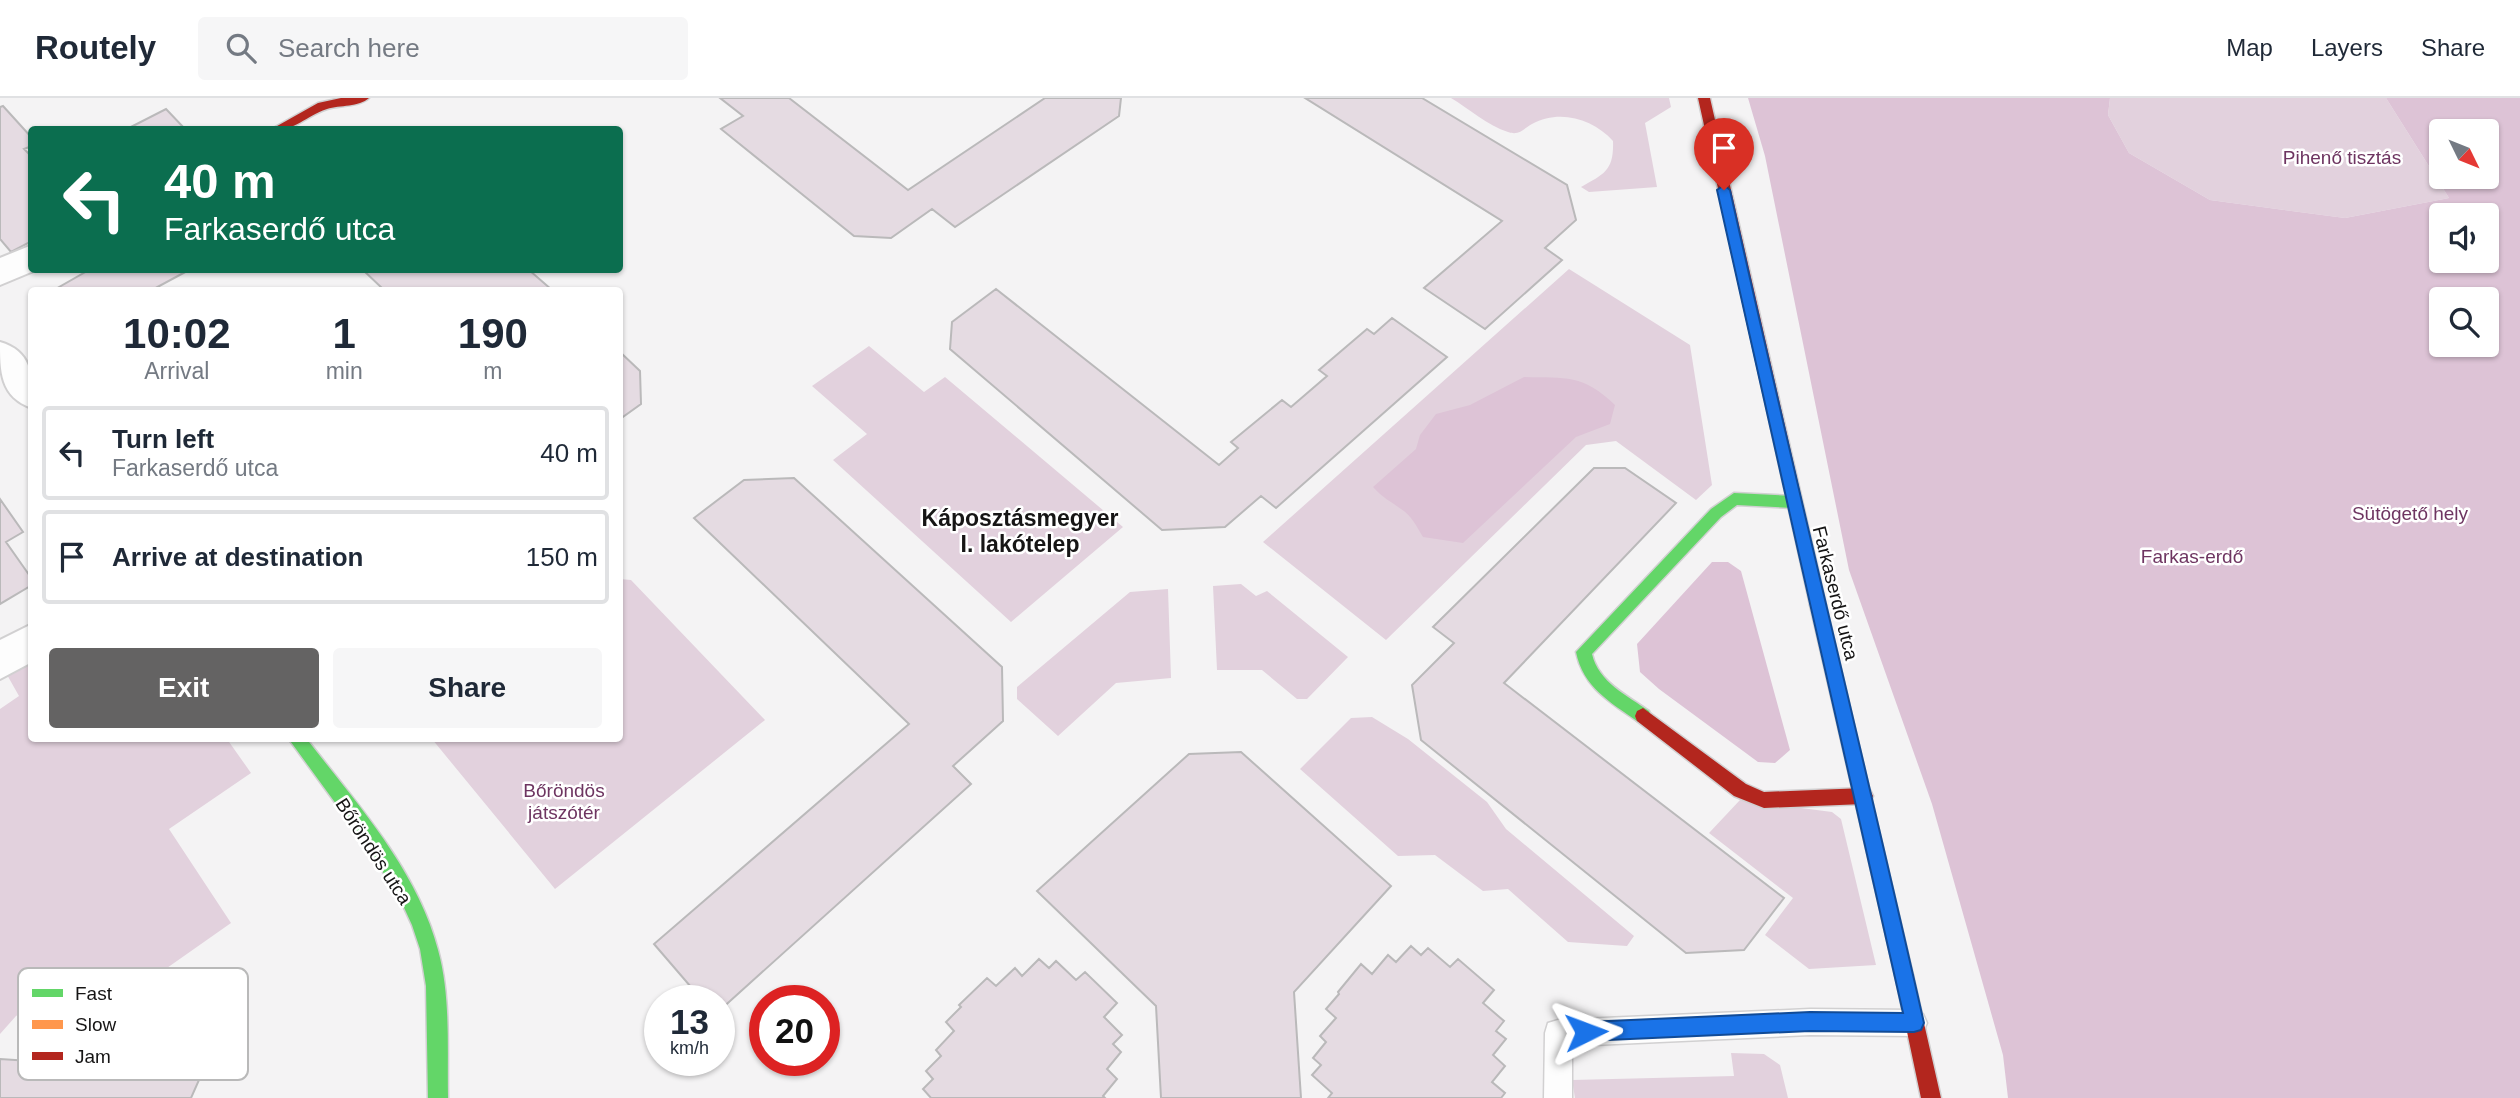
<!DOCTYPE html>
<meta charset="utf-8">
<style>
body{margin:0;font-family:Helvetica,sans-serif;background:#f6f6f7;color:#1f2937;height:100vh;display:flex;flex-direction:column;font-size:26px;white-space:nowrap}
*{box-sizing:border-box;margin:0}
p{font-size:23px;color:#747a83}
.icon{flex:none;width:38px;height:38px;fill:none;stroke:currentColor;stroke-width:2;stroke-linecap:round;stroke-linejoin:round}
.map{position:relative;flex:1;overflow:hidden}
.details{position:absolute;left:28px;top:189px;width:595px;height:455px;display:flex;flex-direction:column;background:#fff;border-radius:7px;box-shadow:0 2px 5px #0004}
.details>*{flex:none}
.top-card{position:absolute;left:28px;top:28px;width:595px;height:147px;border-radius:7px;box-shadow:0 2px 5px #0004;background:#0b6e4f;color:#fff;overflow:hidden}
.needle{width:46px;rotate:133deg}
.buttons{position:absolute;left:2429px;top:21px;display:grid;gap:14px}
.buttons a{display:grid;place-items:center;width:70px;height:70px;border-radius:7px;background:#fff;box-shadow:0 2px 5px #0004;font-size:35px}
.speed{position:absolute;left:644px;top:887px;display:flex;gap:14px;font-size:35px;font-weight:700;text-align:center}
.speed>*{display:grid;place-content:center;width:91px;height:91px;border-radius:50%;background:#fff;box-shadow:0 2px 5px #0004;line-height:1}
.speed small{font-size:18px;font-weight:400}
.speed .limit{border:10px solid #d22;background:#fff;color:#111}
.pin{position:absolute;display:grid;place-items:center;width:60px;height:60px;color:#fff;margin:-72px -30px;border-radius:50% 50% 50% 0;rotate:-45deg;box-shadow:0 0 7px #0007}
.pin .icon{rotate:45deg}
.me{position:absolute;width:77px;margin:-38px;rotate:87deg;stroke-linejoin:round;filter:drop-shadow(0 0 5px #0008)}
.turn{display:flex;align-items:center;gap:24px;height:147px;padding:0 21px;font-size:32px}
.turn .icon{width:91px;height:91px;stroke-width:2.5}
.turn b{display:block;font-size:49px;line-height:60px}
.eta{display:flex;justify-content:space-evenly;align-items:center;height:119px;text-align:center}
.eta b{font-size:42px;font-weight:700;line-height:49px}
.action{display:flex;gap:14px;margin-top:auto;padding:14px 21px}
.action a{flex:1;height:80px;border-radius:7px;background:#646363;color:#fff;font-size:28px;font-weight:700;line-height:80px;text-align:center}
.action a+a{background:#f6f6f7;color:#1f2937}
ul{padding:0;list-style:none}
li{display:flex;align-items:center;gap:21px;height:94px;margin:0 14px 10px;padding:0 7px;border:4px solid #e0e1e3;border-radius:7px}
li div{flex:1}
li b{display:block;font-size:26px}
li em{font-style:normal}
header{display:flex;align-items:center;gap:42px;box-sizing:border-box;height:98px;padding:0 35px;background:#fff;border-bottom:2px solid #e0e1e3}
header strong{font-size:33px}
nav{display:flex;gap:38px;margin-inline-start:auto;font-size:24px}
.search{width:490px;height:63px;background:#f6f6f7;display:flex;align-items:center;gap:18px;box-sizing:border-box;padding:0 24px;border-radius:7px;color:#747a83;font-size:26px}
.map>svg:first-child{display:block}
.green{fill:#e2d1dd}
.forest{fill:#ddc3d6;fill-rule:evenodd}
.building{fill:#e5dbe2;stroke:#bab9ba;stroke-width:2}
.lines{fill:none;stroke-linecap:round;stroke-linejoin:round}
.lane-casing{stroke:#d1d0d1;stroke-width:3}
.street-casing{stroke:#d1d0d1;stroke-width:4}
.fast-casing{stroke:#d1d0d1;stroke-width:3}
.slow-casing{stroke:#d1d0d1;stroke-width:3}
.jam-casing{stroke:#d1d0d1;stroke-width:3}
.lane{fill:#fdfdfd;fill-rule:evenodd}
.street{fill:#fdfdfd;fill-rule:evenodd}
.fast{fill:#63d668;fill-rule:evenodd}
.slow{fill:#ff974d;fill-rule:evenodd}
.jam{fill:#b3261e;fill-rule:evenodd}
.route{fill:#1a73e8;stroke:#114b97;stroke-width:2}
.labels{text-anchor:middle;stroke-width:5;stroke-linejoin:round;paint-order:stroke}
.park-label{font-size:19px;fill:#6e3561;stroke:#fff}
.street-label{font-size:19px;fill:#161515;stroke:#fff}
.quarter-label{font-size:23px;font-weight:bold;fill:#161515;stroke:#fff}
.key{fill:#fff;stroke:#b9b9b9;stroke-width:2}
.key-label{font-size:19px;fill:#161515}
</style>
<header>
<strong>Routely</strong>
<div class="search"><svg class="icon" aria-label="search" viewBox="0 0 24 24"><circle cx="10" cy="10" r="6"/><path d="M15 15l6 6"/></svg>Search here</div>
<nav><a>Map</a><a>Layers</a><a>Share</a></nav>
</header>
<div class="map">
<svg width="2520" height="1000" viewBox="0 0 2520 1000">
<rect width="100%" height="100%" fill="#f4f3f4"/>
<!-- green -->
<path class="green" d="M1451 0H1669L1671 9 1645 25 1657 89 1589 94 1581 89C1605 76 1614 72 1613 43 1593 21 1560 11 1532 26 1523 31 1519 38 1508 34 1488 28 1468 10 1451 0Z
M2110 0H2386L2449 100 2345 120 2210 102 2129 55 2108 17Z
M1569 171 1690 247 1712 387 1696 402 1616 343 1586 347 1386 542 1263 444Z
M869 248 924 294 945 279 1123 429 1011 524 833 362 867 336 812 288Z
M620 481 631 482 765 622 555 791 432 641 620 640Z
M1241 486 1256 498 1267 493 1348 559 1307 601H1297L1262 572H1217L1213 488Z
M1168 491 1171 580 1116 585 1058 638 1017 601V589L1130 494Z
M31 559 32 640 227 641 251 675 169 731 231 825 100 917 78 877 16 918 0 936V611L19 598 6 575Z
M1372 619 1408 641 1487 704 1506 731 1634 838 1627 848 1568 844 1508 791 1483 793 1435 757 1398 758 1300 671 1351 620Z
M1740 702 1832 714 1841 721 1876 867 1809 871 1765 837 1793 800 1709 735Z
M1731 955 1764 956 1780 967 1788 1000H1575L1572 982 1734 978Z"/>
<!-- forest -->
<path class="forest" d="M1748 0H2110L2108 17 2129 55 2210 102 2345 120 2449 100 2386 0H2520V1000H2008L2003 957 1932 706 1849 472 1765 58ZM2441 33H2487V79H2441ZM2441 117H2487V163H2441ZM2441 201H2487V247H2441Z
M1524 279C1566 280 1583 276 1615 307L1610 326 1576 339 1463 445 1423 439C1417 429 1411 417 1401 411 1389 402 1384 401 1373 389L1416 351 1420 337 1436 316 1470 307Z
M1712 464H1728L1741 473 1790 652 1775 665 1758 664 1659 591 1640 574 1637 546Z"/>
<!-- building -->
<path class="building" d="M720 0H789L908 92 1045 0H1121L1119 18 955 129 932 111 891 140 854 138 721 31 743 18Z
M1305 0H1422L1567 87 1576 122 1545 150 1562 162 1485 231 1424 190 1502 123Z
M3 8 32 40V48L24 51 32 59V143L11 154 0 141V9Z
M166 11 186 32H125Z
M89 172H189L152 192H54Z
M363 172H529L552 192H384Z
M996 191 1219 367 1238 350 1231 344 1282 302 1291 309 1327 278 1319 272 1367 231 1374 236 1392 220 1447 259 1276 410 1261 398 1225 429 1162 432 950 251 952 224Z
M620 254 640 273 641 306 620 321Z
M1594 370H1625L1676 405 1504 585 1784 800 1744 852 1686 855 1421 642 1412 587 1454 545 1433 529Z
M794 380 1002 569 1003 623 953 668 971 686 719 913V903H703L654 846 909 626 694 420 744 382Z
M0 401 23 434 6 444 32 481V487L0 506Z
M1241 654 1391 788 1294 894 1301 1000H1161L1156 908 1037 793 1189 656Z
M1411 848 1421 857 1428 850 1450 869 1458 861 1494 892 1483 905 1504 923 1496 933 1506 941 1493 957 1505 968 1492 984 1505 995 1501 1000H1328L1332 995 1312 977 1321 967 1313 960 1326 944 1320 938 1336 920 1326 911 1339 896 1338 894 1361 866 1372 876 1388 857 1396 864Z
M1039 861 1049 870 1056 863 1076 882 1085 874 1117 905 1104 919 1122 937 1113 946 1121 954 1107 971 1117 981 1103 998 1105 1000H931L923 991 933 981 926 973 941 958 936 952 954 933 946 924 961 909 959 907 987 880 996 888 1015 870 1022 878Z
M0 961 45 964 203 973 191 1000H0Z"/>
<g class="lines">
<defs>
<path id="lane" d="M1810 911 1914 912 1923 916 1927 925 1923 934 1914 938 1810 937 1572 948V1000H1544L1545 935 1548 925 1558 922Z"/>
<path id="street" d="M32 147V172H36L0 187V160Z
M0 244C34 254 32 280 32 310 0 299 0 273 0 244Z
M32 526V564L0 581V542Z"/>
<path id="fast" d="M1734 395 1793 398 1798 400 1801 404 1798 408 1793 410 1737 407 1721 419 1592 556C1598 584 1628 598 1649 613L1651 618 1649 623 1643 626 1637 623C1610 604 1583 589 1576 554L1711 411Z
M288 640H306C356 705 417 771 438 852 451 899 447 951 448 1000H428L426 888 420 851 412 827 401 803 366 747Z"/>
<path id="slow" d="M1818 500 1824 502 1826 507 1913 877 1910 883 1904 886 1898 883 1895 877 1810 507 1812 502Z"/>
<path id="jam" d="M341 0H369C359 9 340 7 327 11 303 19 299 32 270 32L318 5Z
M1698 0H1710L1826 507 1824 512 1818 514 1812 512 1810 507Z
M1643 610 1746 686 1764 694 1864 690 1870 692 1873 698 1870 704 1864 706 1764 710 1734 698 1637 623 1635 618 1637 613Z
M1904 868 1910 871 1913 877 1941 1000H1921L1895 877 1898 871Z"/>
</defs>
<!-- lane casing -->
<use href="#lane" class="lane-casing"/>
<!-- street casing -->
<use href="#street" class="street-casing"/>
<!-- fast casing -->
<use href="#fast" class="fast-casing"/>
<!-- slow casing -->
<use href="#slow" class="slow-casing"/>
<!-- jam casing -->
<use href="#jam" class="jam-casing"/>
<!-- lane -->
<use href="#lane" class="lane"/>
<!-- street -->
<use href="#street" class="street"/>
<!-- fast -->
<use href="#fast" class="fast"/>
<!-- slow -->
<use href="#slow" class="slow"/>
<!-- jam -->
<use href="#jam" class="jam"/>
</g>
<!-- route -->
<path class="route" d="M1724 87 1730 92C1792 370 1861 647 1924 925L1921 932 1914 934 1810 933 1586 943 1579 940 1577 934 1579 927 1586 924 1810 914 1903 915C1842 640 1777 367 1717 92Z"/>
<g class="labels">
<!-- park labels -->
<g class="park-label">
<text x="2342" y="66">Pihenő tisztás</text>
<text x="2410" y="422">Sütögető hely</text>
<text x="2192" y="465">Farkas-erdő</text>
<text x="564" y="699">Bőröndös<tspan x="564" dy="22">játszótér</tspan></text>
</g>
<!-- street labels -->
<g class="street-label">
<text transform="translate(1836 495) rotate(76)" y="7">Farkaserdő utca</text>
<text transform="translate(374 753) rotate(57)" y="7">Bőröndös utca</text>
</g>
<!-- quarter labels -->
<g class="quarter-label">
<text x="1020" y="428">Káposztásmegyer<tspan x="1020" dy="26">I. lakótelep</tspan></text>
</g>
</g>
<!-- legend -->
<rect x="18" y="870" width="230" height="112" rx="10" class="key"/>
<rect x="32" y="891" width="31" height="8" fill="#63d668"/>
<rect x="32" y="922" width="31" height="9" fill="#ff974d"/>
<rect x="32" y="954" width="31" height="8" fill="#b3261e"/>
<g class="key-label">
<text x="75" y="902">Fast</text>
<text x="75" y="933">Slow</text>
<text x="75" y="965">Jam</text>
</g>
</svg>
<div class="buttons">
<a><svg class="needle" viewBox="-14 -14 28 28"><path d="M0-13l5 13h-10z" fill="#e53935"/><path d="M0 13l5-13h-10z" fill="#747a83"/></svg></a>
<a><svg class="icon" aria-label="sound" viewBox="0 0 24 24"><path d="M4 9h4l5-4v14l-5-4H4zM17 9q2 3 0 6"/></svg></a>
<a><svg class="icon" aria-label="search" viewBox="0 0 24 24"><circle cx="10" cy="10" r="6"/><path d="M15 15l6 6"/></svg></a>
</div>
<div class="speed"><div>13<small>km/h</small></div><div class="limit">20</div></div>
<div class="pin" style="left:1724px;top:92px;background:#d93025"><svg class="icon" aria-label="arrive" viewBox="0 0 24 24"><path d="M6 21V4h12l-3 4 3 4H6"/></svg></div>
<svg class="me" style="left:1586px;top:934px" viewBox="-20 -20 40 40"><path d="M0-17L14 15 0 8-14 15z" fill="#1a73e8" stroke="#fff" stroke-width="4"/></svg>
<div class="top-card">
<div class="turn"><svg class="icon" aria-label="left" viewBox="0 0 24 24"><path d="M17 20v-9H6M10 6l-5 5 5 5"/></svg><div><b>40 m</b>Farkaserdő utca</div></div>
</div>
<section class="details">
<div class="eta">
<div><b>10:02</b><p>Arrival</p></div>
<div><b>1</b><p>min</p></div>
<div><b>190</b><p>m</p></div>
</div>
<ul>
<li><svg class="icon" aria-label="left" viewBox="0 0 24 24"><path d="M17 20v-9H6M10 6l-5 5 5 5"/></svg><div><b>Turn left</b><p>Farkaserdő utca</p></div><em>40 m</em></li>
<li><svg class="icon" aria-label="arrive" viewBox="0 0 24 24"><path d="M6 21V4h12l-3 4 3 4H6"/></svg><div><b>Arrive at destination</b></div><em>150 m</em></li>
</ul>
<div class="action"><a>Exit</a><a>Share</a></div>
</section>
</div>
